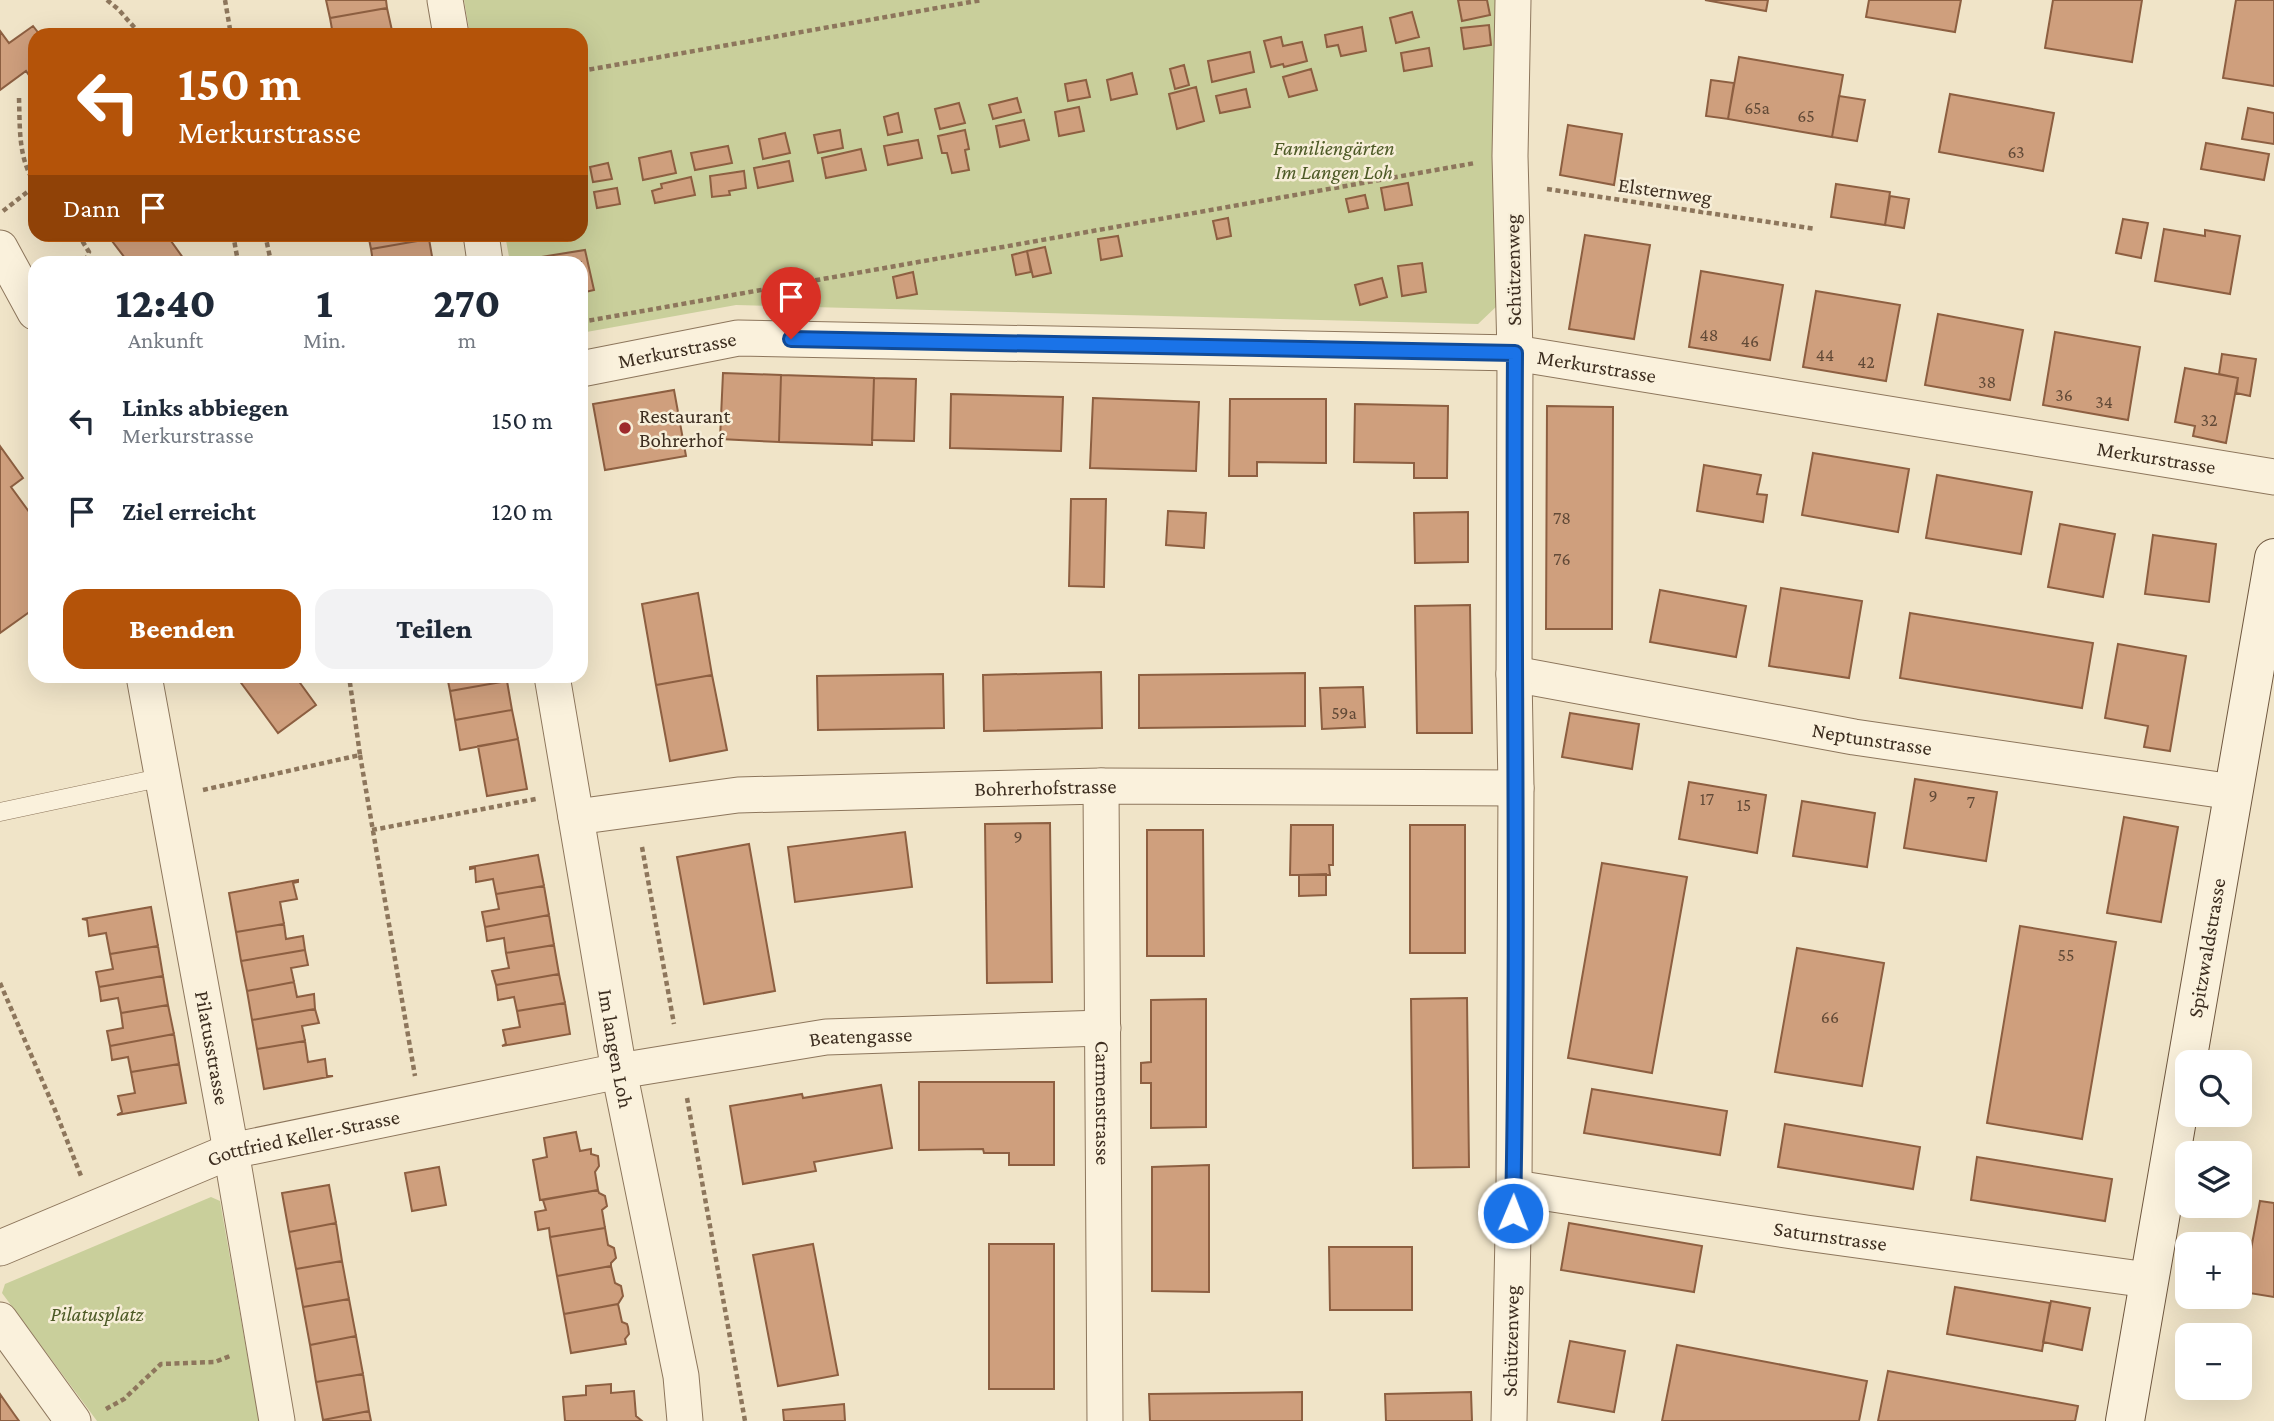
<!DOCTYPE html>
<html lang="de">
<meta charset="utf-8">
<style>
body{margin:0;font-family:"Crimson Pro",serif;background:#f2f2f3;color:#1f2937;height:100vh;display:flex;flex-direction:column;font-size:26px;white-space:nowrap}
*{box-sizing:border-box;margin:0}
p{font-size:23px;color:#747a83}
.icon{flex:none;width:38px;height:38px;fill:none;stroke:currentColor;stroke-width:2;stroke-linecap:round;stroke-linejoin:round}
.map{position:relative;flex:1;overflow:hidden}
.drawer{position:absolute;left:28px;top:256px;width:560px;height:427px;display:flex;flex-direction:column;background:#fff;border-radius:21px;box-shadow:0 7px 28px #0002}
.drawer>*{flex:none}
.hud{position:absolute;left:28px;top:28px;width:560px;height:214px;border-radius:21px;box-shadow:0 7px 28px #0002;background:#b45309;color:#fff;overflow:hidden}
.controls{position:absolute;left:2175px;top:1050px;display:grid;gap:14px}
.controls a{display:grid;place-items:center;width:77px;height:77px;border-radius:14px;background:#fff;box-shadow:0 7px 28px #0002;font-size:35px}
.pin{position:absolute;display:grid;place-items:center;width:60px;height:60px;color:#fff;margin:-72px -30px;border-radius:50% 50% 50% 0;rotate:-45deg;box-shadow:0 0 7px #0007}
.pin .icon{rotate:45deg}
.me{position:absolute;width:77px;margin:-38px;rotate:1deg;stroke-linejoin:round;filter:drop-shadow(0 0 5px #0008)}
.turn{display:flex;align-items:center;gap:24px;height:147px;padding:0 35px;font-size:32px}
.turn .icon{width:91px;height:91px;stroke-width:2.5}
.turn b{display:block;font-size:49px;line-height:60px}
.then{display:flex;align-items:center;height:66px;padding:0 35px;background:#0003;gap:14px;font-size:26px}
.eta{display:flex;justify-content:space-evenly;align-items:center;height:119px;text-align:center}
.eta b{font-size:42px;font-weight:800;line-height:49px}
.cta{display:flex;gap:14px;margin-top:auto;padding:14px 35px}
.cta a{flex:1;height:80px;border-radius:21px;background:#b45309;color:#fff;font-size:28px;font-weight:800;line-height:80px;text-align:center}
.cta a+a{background:#f2f2f3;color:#1f2937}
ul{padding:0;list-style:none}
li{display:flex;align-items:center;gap:21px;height:91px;padding:0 35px}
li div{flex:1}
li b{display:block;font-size:26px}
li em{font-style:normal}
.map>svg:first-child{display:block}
.green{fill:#c9cf9b}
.building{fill:#cf9f7d;stroke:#8d5f41;stroke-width:2}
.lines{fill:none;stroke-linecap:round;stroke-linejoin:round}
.lane-casing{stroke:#8d765c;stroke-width:19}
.street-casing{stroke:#8d765c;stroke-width:37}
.secondary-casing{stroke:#6f573f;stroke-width:40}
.path{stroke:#8d765c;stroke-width:4.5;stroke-dasharray:5 3.5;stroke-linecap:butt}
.lane{stroke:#faf1dc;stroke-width:18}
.street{stroke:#faf1dc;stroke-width:35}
.secondary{stroke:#faf1dc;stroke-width:38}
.route-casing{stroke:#114b97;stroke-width:18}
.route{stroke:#1a73e8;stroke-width:12}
.poi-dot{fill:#9e2a2b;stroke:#f7eed8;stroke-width:2.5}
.labels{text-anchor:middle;stroke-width:5;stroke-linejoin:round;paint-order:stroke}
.number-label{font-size:18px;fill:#624a37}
.park-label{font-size:21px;font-style:italic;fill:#4d5a26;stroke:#f7eed8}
.street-label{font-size:21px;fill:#3d2e20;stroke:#f7eed8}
.poi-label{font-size:21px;fill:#3d2e20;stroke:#f7eed8;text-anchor:start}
</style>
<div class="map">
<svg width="2274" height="1421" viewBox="0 0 2274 1421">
<rect width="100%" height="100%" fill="#f0e4c8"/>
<!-- green -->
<path class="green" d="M464 0H1497L1498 305 1478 324 736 305 581 333V262H510L505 235 581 234V35H470Z
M211 1197 220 1201 259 1421H97L2 1293 5 1284Z"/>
<!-- building -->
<path class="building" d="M326 0H386L387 8 330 18Z
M1458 0H1487L1490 15 1462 21Z
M1705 0H1768L1766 11Z
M1869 0H1961L1955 32 1866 17Z
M2053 0H2142L2132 62 2045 48Z
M2236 0H2274V86L2223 78Z
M387 8 393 35H333L330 18Z
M1412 12 1419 37 1396 43 1390 18Z
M1489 25 1491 45 1464 49 1461 28Z
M33 26 40 35H35V84L26 71 0 90V31L9 43Z
M1362 27 1366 51 1341 56 1338 45 1327 47 1325 35Z
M1281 37 1283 46 1302 42 1307 61 1284 67 1283 64 1271 67 1264 41Z
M1429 48 1432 66 1404 71 1401 53Z
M1250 52 1254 72 1212 82 1208 61Z
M1739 57 1843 75 1832 137 1728 119Z
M1184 65 1189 85 1175 89 1170 69Z
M1311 69 1317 90 1289 97 1283 77Z
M1132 73 1137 94 1111 100 1107 80Z
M1086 80 1090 97 1068 101 1065 84Z
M1711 80 1734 83 1728 119 1706 116Z
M1196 87 1204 121 1177 129 1169 94Z
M1246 89 1250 107 1220 113 1216 96Z
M1950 94 2054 113 2043 171 1939 152Z
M1839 96 1865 100 1857 141 1832 137Z
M1017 98 1021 112 993 119 989 105Z
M959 103 965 123 940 129 935 109Z
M1079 107 1084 131 1059 136 1055 112Z
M2248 108 2274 113V144L2242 139Z
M898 113 902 132 888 135 884 117Z
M1024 120 1029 140 1000 147 996 126Z
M1568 125 1622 134 1614 185 1560 175Z
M840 130 843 148 818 153 814 135Z
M965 130 969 149 965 150 969 170 952 173 947 153H942L938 136Z
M785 133 790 153 763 159 759 139Z
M918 140 922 158 888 165 884 146Z
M2206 143 2269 154 2264 180 2201 169Z
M728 146 732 163 695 170 691 153Z
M861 149 866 170 826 178 822 158Z
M671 151 676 173 643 180 639 158Z
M789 161 793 181 758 188 754 168Z
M608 163 612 179 593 182 590 167Z
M744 171 746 188 729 191 730 195 712 197 710 176Z
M691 177 695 195 655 203 652 191 662 188 661 184Z
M1408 183 1412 205 1385 210 1381 188Z
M1836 184 1890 192 1885 225 1831 217Z
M617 188 620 204 597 208 594 192Z
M1365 195 1368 208 1349 212 1346 199Z
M1890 196 1909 199 1904 228 1885 225Z
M1228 218 1231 236 1217 239 1213 221Z
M2123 219 2148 223 2141 258 2116 253Z
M2164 229 2205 236V230L2240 236 2230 294 2155 281Z
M112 234H166L186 262H128L109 237Z
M368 234H428L429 239 371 249Z
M1585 235 1650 245 1634 339 1569 329Z
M1118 236 1122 256 1101 260 1098 239Z
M429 239 433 262H373L371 249Z
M1045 247 1051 273 1033 277 1027 251Z
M585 250 594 290 581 293V262H542L541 257Z
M1027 251 1031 272 1016 275 1012 255Z
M1422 263 1426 292 1402 296 1398 266Z
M1701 271 1783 285 1770 360 1689 347Z
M913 272 917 294 897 298 893 277Z
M1382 278 1387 297 1360 305 1355 285Z
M1816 291 1900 305 1886 381 1803 367Z
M1938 314 2023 330 2010 400 1925 385Z
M2055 332 2140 347 2128 420 2043 405Z
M2222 354 2256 359 2250 396 2236 393 2238 378 2219 374Z
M2185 368 2238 378 2226 443 2193 436 2195 426 2175 422Z
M723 373 781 375 779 442 720 439Z
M781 375 874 378 872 445 779 442Z
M874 378 916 379 914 441 872 440Z
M674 390 686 456 605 470 593 404Z
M951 394 1063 397 1061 451 950 448Z
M1093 398 1199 402 1196 471 1090 468Z
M1230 399H1326V463L1257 462V476H1229Z
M1355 404 1448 406 1447 478H1414V463L1354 462Z
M1547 406 1613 407 1612 629H1546Z
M0 446 23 478 11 487 35 520V586L30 589 35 596V608L0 633Z
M1813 453 1909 469 1898 532 1802 515Z
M1704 465 1761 475 1757 494 1767 495 1763 522 1697 511Z
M1937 475 2032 492 2021 554 1926 538Z
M1071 499H1106L1104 587 1069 586Z
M1168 511 1206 513 1204 548 1166 545Z
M1468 512V562L1415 563 1414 513Z
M2060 524 2115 534 2103 597 2048 587Z
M2153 535 2216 544 2209 602 2145 594Z
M1781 588 1862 601 1849 678 1769 666Z
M1660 590 1746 606 1736 657 1650 642Z
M698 593 712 675 656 685 642 604Z
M1470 605 1472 733H1417L1415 606Z
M1910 613 2093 643 2082 708 1900 678Z
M2118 644 2186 656 2170 751 2144 747 2148 726 2105 718Z
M1101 672 1102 728 984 731 983 675Z
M1305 673V726L1139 728V675Z
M943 674 944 728 818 730 817 676Z
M712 675 727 750 670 761 656 685Z
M236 676H295L316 705 278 733Z
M447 676H506L507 681 450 691Z
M507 681 512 710 455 720 450 691Z
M1363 687 1365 727 1322 729 1320 688Z
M512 710 518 739 460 750 455 720Z
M1570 713 1639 724 1632 769 1562 757Z
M518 739 527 789 487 796 478 746Z
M1915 779 1997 792 1986 861 1904 848Z
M1689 782 1766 795 1757 853 1679 839Z
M1802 801 1875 813 1867 867 1793 856Z
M2124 817 2178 827 2161 922 2107 913Z
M1050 823 1052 982 987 983 985 824Z
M1291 825H1333V865H1329L1330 875H1290Z
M1410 825H1465V953H1410Z
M1147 830H1203L1204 956H1147Z
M905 832 912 887 795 902 788 847Z
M749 844 775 991 704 1004 677 857Z
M538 855 544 886 496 894 493 879 476 882 475 868 470 869V867Z
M1602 863 1687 877 1652 1073 1568 1058Z
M1326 874V895L1299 896V875Z
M298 880V882L293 883 297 899 280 902 284 924 236 932 229 893Z
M544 886 549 915 485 927 482 912 499 909 496 894Z
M151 907 158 946 110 954 106 933 89 936 87 920 82 919Z
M549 915 554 945 506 953 504 938 487 941 485 927Z
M284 924 286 939 303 936 305 950 241 961 236 932Z
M2020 926 2116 942 2082 1139 1987 1123Z
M554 945 559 974 496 985 492 971 509 968 506 953Z
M158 946 163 976 99 987 96 972 113 969 110 954Z
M1797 948 1884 963 1862 1086 1775 1072Z
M305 950 308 965 291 968 294 982 247 991 241 961Z
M559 974 565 1003 517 1011 514 997 498 1000 496 985Z
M163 976 168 1005 121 1013 118 998 101 1001 99 987Z
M294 982 297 997 314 994 315 1009 252 1020 247 991Z
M1467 998 1469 1167 1413 1168 1411 999Z
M1206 999V1127L1151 1128V1083H1141V1063L1151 1062V1000Z
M565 1003 570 1034 502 1046 506 1044 503 1030 520 1027 517 1011Z
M168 1005 174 1034 110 1046 107 1031 123 1028 121 1013Z
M315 1009 319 1023 302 1026 305 1041 257 1049 252 1020Z
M174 1034 179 1064 131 1072 128 1057 112 1060 110 1046Z
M305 1041 308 1062 325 1059 327 1076H333L264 1089 257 1049Z
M179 1064 186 1103 117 1115 122 1112 118 1096 135 1093 131 1072Z
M919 1082H1054V1165H1009V1153H984L983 1149 919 1150Z
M881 1085 892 1148 814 1162 816 1171 743 1184 730 1106 802 1094 803 1098Z
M1592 1089 1727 1111 1720 1155 1584 1133Z
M1785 1124 1920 1147 1913 1189 1778 1167Z
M576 1132 580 1151 591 1149V1154L598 1156 599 1166 595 1172 598 1190 540 1200 533 1160 547 1157 544 1138Z
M1977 1157 2112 1179 2105 1221 1971 1200Z
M1209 1165V1292L1152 1291V1167Z
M439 1167 446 1205 412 1211 405 1173Z
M329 1185 336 1223 289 1232 282 1193Z
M598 1190 599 1193 605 1196 607 1206 602 1210 605 1228 550 1237 549 1228 538 1230 535 1212 546 1210 543 1200Z
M2260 1201 2274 1203V1297L2243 1292Z
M336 1223 342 1261 296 1269 289 1232Z
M1569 1223 1702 1246 1694 1292 1561 1270Z
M605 1228 608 1245 614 1248 616 1258 611 1263V1266L557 1276 550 1237Z
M813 1244 838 1375 778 1386 753 1255Z
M989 1244H1054V1389H989Z
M1329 1247H1412V1310H1330Z
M342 1261 349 1299 303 1307 296 1269Z
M611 1266 615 1283 621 1286 623 1296 618 1304 564 1314 557 1276Z
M1955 1287 2050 1303 2042 1351 1947 1334Z
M349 1299 356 1336 310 1345 303 1307Z
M2051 1301 2090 1308 2082 1350 2043 1342Z
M618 1304 622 1322 627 1324 628 1327 629 1334 625 1339 626 1344 571 1353 564 1314Z
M356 1336 363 1374 316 1382 310 1345Z
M1570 1341 1625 1351 1614 1412 1558 1402Z
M1677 1345 1867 1381 1859 1421H1662Z
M1888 1371 2078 1406 2075 1421H1878Z
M363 1374 369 1411 323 1420 316 1382Z
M611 1384V1393L634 1391 636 1416 642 1421H565L563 1397 586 1395V1386Z
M1302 1392V1421H1150L1149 1394Z
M1471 1392 1472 1421H1386L1385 1394Z
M0 1394 14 1414 19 1421H0Z
M844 1404 845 1421H784L783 1410Z
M369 1411 371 1421H323V1420Z"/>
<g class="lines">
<defs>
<path id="lane" d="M0 812 164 777"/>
<g id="street">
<path d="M445 0 451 35"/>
<path d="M481 234 485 262"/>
<path d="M0 248 35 312"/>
<path id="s1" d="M581 369 738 338 1515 353 2274 477"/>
<path id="s2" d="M1514 674 1854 737 2233 792"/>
<path id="s3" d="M144 676 231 1151 277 1421"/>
<path id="s4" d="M552 676 619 1071 681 1376 685 1421"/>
<path id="s5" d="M1101 786 1105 1421"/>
<path id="s6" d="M576 817 738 795 1101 786 1516 788"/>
<path id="s7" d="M1514 1188 1806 1233 2148 1280"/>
<path id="s8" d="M0 1248 231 1151 619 1071 826 1037 1103 1028"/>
<path d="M0 1320 73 1421"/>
<path id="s9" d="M1509 1421 1514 1188 1516 788 1514 674 1515 353 1510 156 1513 0"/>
</g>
<g id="secondary">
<path id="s10" d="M2125 1421 2274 558"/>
</g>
</defs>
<!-- lane casing -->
<use href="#lane" class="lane-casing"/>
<!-- street casing -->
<use href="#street" class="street-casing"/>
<!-- secondary casing -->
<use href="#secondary" class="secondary-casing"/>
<!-- path -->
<path class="path" d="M107 0 118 9 141 35
M225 0 231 35
M581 71 982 0
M19 98C20 127 18 159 35 183
M1547 189 1816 229
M3 211 35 186
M78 234 89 252 85 262
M233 234 238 262
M265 234 271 262
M581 322 1475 163
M360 755 415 1076
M203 790 360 755 349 676
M372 830 536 799
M642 847 674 1024
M0 983 55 1110 81 1176
M687 1098 745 1421
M106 1409 124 1399 161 1364 215 1362 230 1356"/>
<!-- lane -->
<use href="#lane" class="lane"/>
<!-- street -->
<use href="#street" class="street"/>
<!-- secondary -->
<use href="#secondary" class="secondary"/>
</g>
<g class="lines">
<defs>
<path id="route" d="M791 339 1515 353C1513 640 1519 927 1513 1213"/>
</defs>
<!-- route casing -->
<use href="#route" class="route-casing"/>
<!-- route -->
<use href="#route" class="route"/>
</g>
<!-- markers -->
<circle class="poi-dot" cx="625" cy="428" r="7"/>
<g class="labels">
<!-- number labels -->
<g class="number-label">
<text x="1757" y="114">65a</text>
<text x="1806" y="122">65</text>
<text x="2016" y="158">63</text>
<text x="1709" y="341">48</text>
<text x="1750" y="347">46</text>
<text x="1825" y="361">44</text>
<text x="1866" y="368">42</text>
<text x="1987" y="388">38</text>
<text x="2064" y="401">36</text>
<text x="2104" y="408">34</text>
<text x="2209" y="426">32</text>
<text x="1562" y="524">78</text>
<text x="1562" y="565">76</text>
<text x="1344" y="719">59a</text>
<text x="1933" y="802">9</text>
<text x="1707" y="805">17</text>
<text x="1971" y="808">7</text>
<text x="1744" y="811">15</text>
<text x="1018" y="843">9</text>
<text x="2066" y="961">55</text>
<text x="1830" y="1023">66</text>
</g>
<!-- park labels -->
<g class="park-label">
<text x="1334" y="155">Familiengärten<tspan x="1334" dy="24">Im Langen Loh</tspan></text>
<text x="97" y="1321">Pilatusplatz</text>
</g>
<!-- street labels -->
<g class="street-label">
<text transform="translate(1665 191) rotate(8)" y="7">Elsternweg</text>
<text transform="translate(1513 270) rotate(-91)" y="7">Schützenweg</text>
<text dy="7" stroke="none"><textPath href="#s1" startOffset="98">Merkurstrasse</textPath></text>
<text dy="7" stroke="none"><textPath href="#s1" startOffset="1020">Merkurstrasse</textPath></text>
<text dy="7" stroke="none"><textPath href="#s1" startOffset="1587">Merkurstrasse</textPath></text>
<text dy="7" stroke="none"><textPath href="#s2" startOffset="364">Neptunstrasse</textPath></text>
<text dy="7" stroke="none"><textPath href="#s6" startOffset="471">Bohrerhofstrasse</textPath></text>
<text dy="7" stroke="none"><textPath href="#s10" startOffset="480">Spitzwaldstrasse</textPath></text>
<text dy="7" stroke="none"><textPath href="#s8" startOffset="891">Beatengasse</textPath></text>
<text dy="7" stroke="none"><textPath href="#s3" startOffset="378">Pilatusstrasse</textPath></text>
<text dy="7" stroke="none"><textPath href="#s4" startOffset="378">Im langen Loh</textPath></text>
<text dy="7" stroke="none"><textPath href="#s5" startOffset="317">Carmenstrasse</textPath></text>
<text dy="7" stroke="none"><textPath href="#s8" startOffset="324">Gottfried Keller-Strasse</textPath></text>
<text dy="7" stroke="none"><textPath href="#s7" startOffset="320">Saturnstrasse</textPath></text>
<text dy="7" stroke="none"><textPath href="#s9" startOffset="80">Schützenweg</textPath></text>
</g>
<!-- poi labels -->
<g class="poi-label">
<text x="639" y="423">Restaurant<tspan x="639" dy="24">Bohrerhof</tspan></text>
</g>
</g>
</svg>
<div class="controls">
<a><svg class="icon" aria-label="search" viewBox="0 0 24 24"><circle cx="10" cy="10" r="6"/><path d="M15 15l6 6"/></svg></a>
<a><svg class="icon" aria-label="layers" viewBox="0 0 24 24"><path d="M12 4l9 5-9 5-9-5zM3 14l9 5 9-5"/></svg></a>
<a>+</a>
<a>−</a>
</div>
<div class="pin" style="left:791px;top:339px;background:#d93025"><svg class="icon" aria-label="arrive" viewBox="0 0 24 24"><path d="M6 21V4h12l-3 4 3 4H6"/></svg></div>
<svg class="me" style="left:1513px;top:1213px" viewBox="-20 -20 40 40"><circle r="17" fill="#1a73e8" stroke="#fff" stroke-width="3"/><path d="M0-11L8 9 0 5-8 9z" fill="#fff"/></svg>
<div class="hud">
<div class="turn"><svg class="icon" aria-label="left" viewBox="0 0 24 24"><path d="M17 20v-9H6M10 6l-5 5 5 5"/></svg><div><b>150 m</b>Merkurstrasse</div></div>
<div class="then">Dann<svg class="icon" aria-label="arrive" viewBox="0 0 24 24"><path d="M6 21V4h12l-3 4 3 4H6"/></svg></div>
</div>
<section class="drawer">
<div class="eta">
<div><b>12:40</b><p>Ankunft</p></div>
<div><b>1</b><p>Min.</p></div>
<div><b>270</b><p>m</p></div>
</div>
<ul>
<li><svg class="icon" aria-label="left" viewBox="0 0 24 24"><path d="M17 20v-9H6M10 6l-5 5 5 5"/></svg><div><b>Links abbiegen</b><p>Merkurstrasse</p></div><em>150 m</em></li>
<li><svg class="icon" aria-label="arrive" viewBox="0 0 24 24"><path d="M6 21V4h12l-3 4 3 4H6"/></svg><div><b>Ziel erreicht</b></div><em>120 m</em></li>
</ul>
<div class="cta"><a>Beenden</a><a>Teilen</a></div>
</section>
</div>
